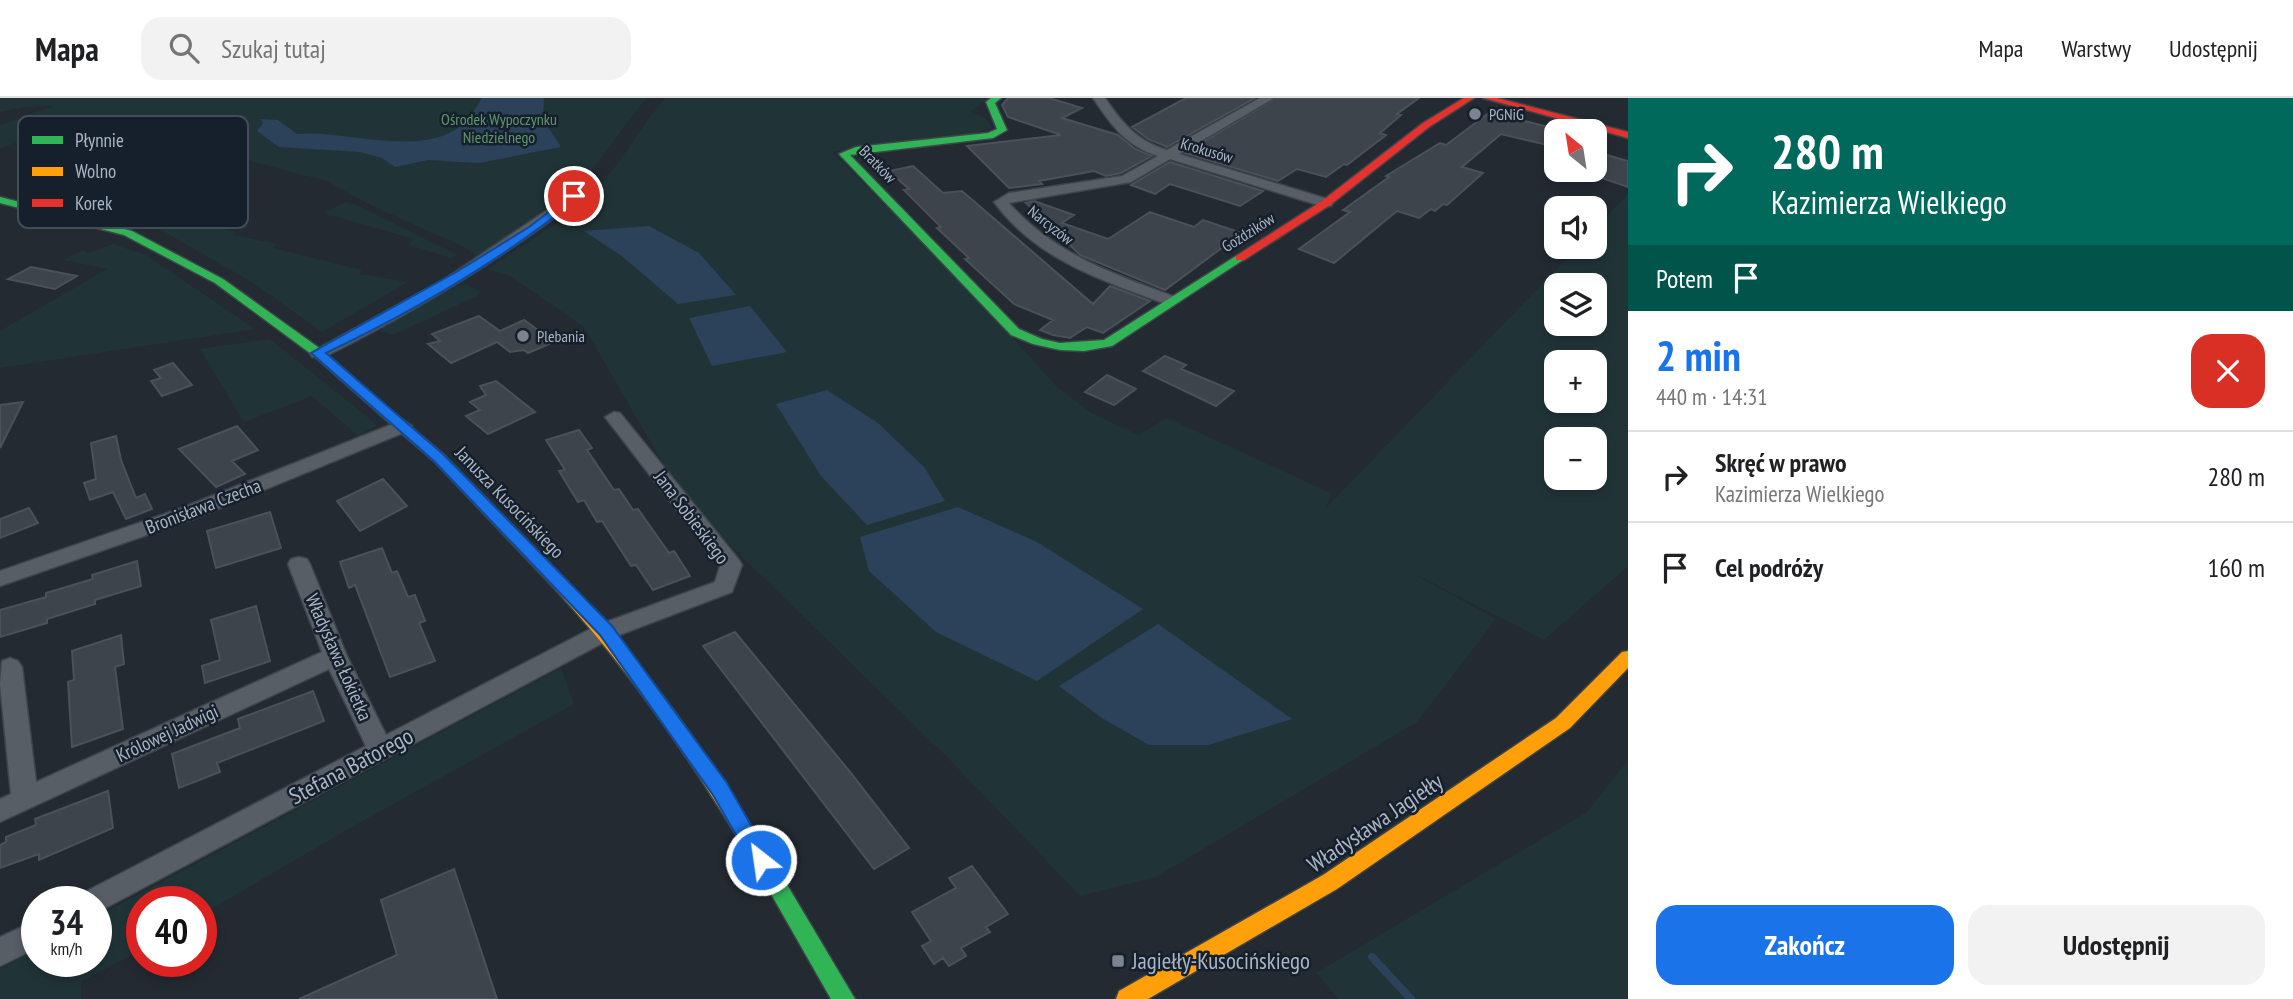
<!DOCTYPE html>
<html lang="pl">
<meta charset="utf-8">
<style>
body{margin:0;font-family:"PT Sans Narrow",sans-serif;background:#f2f2f2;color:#202124;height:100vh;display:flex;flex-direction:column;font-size:26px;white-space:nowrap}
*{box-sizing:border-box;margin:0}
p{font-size:23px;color:#757577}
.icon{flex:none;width:38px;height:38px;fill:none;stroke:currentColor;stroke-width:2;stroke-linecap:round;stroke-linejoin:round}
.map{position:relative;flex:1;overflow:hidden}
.sheet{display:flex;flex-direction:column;background:#fff;width:665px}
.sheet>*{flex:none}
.hud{background:#00695c;color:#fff;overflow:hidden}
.needle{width:46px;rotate:330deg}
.controls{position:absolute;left:1544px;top:21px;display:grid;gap:14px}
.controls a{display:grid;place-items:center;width:63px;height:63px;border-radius:14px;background:#fff;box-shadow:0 4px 10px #0003;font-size:35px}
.speed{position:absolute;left:21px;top:788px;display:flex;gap:14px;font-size:35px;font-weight:700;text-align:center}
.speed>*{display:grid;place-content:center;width:91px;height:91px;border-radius:50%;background:#fff;box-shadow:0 4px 10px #0003;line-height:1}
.speed small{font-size:18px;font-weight:400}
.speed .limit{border:10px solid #d22;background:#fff;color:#111}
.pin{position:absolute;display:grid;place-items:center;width:60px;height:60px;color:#fff;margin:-30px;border:4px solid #fff;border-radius:50%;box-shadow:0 2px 7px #0007}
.me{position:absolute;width:77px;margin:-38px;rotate:330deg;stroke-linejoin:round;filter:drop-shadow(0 0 5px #0008)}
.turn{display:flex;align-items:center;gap:24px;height:147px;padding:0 28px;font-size:32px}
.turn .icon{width:91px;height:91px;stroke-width:2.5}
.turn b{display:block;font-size:49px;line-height:60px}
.then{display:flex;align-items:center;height:66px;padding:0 28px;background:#0003;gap:14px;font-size:26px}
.round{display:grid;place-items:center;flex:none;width:74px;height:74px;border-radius:21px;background:#f2f2f2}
.headline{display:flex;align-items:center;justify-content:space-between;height:119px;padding:0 28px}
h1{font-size:42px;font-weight:700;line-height:52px;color:#1a73e8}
.action{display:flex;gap:14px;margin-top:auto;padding:14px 28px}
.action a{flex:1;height:80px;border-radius:21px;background:#1a73e8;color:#fff;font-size:28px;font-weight:700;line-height:80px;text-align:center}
.action a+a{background:#f2f2f2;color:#202124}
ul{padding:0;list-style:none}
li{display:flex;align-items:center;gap:21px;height:91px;padding:0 28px;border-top:2px solid #e0e0e0}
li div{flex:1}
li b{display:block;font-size:26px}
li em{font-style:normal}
header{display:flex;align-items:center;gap:42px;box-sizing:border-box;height:98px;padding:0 35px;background:#fff;border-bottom:2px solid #e0e0e0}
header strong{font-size:33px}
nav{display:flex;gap:38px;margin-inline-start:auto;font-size:24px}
.search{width:490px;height:63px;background:#f2f2f2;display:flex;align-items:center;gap:18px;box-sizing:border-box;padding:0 24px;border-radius:21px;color:#757577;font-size:26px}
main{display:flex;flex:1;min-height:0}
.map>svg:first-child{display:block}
.green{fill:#203437;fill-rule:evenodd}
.water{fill:#2b425a}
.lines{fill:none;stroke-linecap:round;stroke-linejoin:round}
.stream{stroke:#2b425a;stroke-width:8}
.building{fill:#3e444b;stroke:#4a515a;stroke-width:2}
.street-casing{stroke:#3f444a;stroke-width:3}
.fast-casing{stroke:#3f444a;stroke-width:3}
.slow-casing{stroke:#3f444a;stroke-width:3}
.jam-casing{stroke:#3f444a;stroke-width:3}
.street{fill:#575e66;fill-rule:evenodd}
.fast{fill:#30b455;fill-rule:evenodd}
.slow{fill:#ff9f0a;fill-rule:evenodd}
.jam{fill:#e5322d;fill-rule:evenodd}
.route{fill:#1a73e8;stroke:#114b97;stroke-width:2}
.poi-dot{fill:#7b8491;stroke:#16202c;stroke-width:2.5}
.labels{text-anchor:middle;stroke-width:5;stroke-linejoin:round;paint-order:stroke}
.far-poi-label{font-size:16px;fill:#aab5c5;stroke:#16202c;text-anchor:start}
.far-park-label{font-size:16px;fill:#60976a;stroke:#16202c}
.far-street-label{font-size:16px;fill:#aab5c5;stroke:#16202c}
.street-label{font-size:19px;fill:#aab5c5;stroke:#16202c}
.near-street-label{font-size:23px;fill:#aab5c5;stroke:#16202c}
.near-poi-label{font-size:23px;fill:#aab5c5;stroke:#16202c;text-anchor:start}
.key{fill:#16202c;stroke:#424d5a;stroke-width:2}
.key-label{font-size:19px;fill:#aab5c5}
</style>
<header>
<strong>Mapa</strong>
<div class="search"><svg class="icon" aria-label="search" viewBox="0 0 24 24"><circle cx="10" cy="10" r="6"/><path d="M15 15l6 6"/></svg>Szukaj tutaj</div>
<nav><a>Mapa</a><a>Warstwy</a><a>Udostępnij</a></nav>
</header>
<main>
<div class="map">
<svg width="1628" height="901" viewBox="0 0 1628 901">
<rect width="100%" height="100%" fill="#232a31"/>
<!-- green -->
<path class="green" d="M0 0H647C618 32 597 73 564 102 539 125 506 141 477 159L466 150 373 108 326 83 246 62 228 66 194 45 164 40 122 20C98 15 26 42 0 50V27L53 8 25 9 0 14Z
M665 0H991L971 13 985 20 992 30 965 38 832 54 963 185 1057 289 1092 315 1138 337 1167 320 1331 395 1326 410 1578 149H1594V132L1628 96V468L1544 542 1403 470 1496 521 1417 624 1156 779 1080 798 951 663 684 402 584 229 509 177 488 172C517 148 552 132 581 107 613 80 637 33 665 0ZM1556 187H1594V226H1556ZM1556 264H1594V303H1556ZM1556 341H1594V380H1556Z
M346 104 361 109 457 157 451 160 409 147 413 141 324 115Z
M208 111 211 114 194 126 237 134 233 137 278 146 273 150 362 172 359 176 408 184 322 234 253 185 156 129Z
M113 146 146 157 255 231 0 270V233L107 171 63 162 84 152 88 155Z
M463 185 480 193 477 198 393 237 381 233 383 229Z
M270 241 375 325 376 328 358 338 312 298 244 324 200 251Z
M561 570 574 606 352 729 201 817V803H142V851L81 884V901H0V871L37 851V863H96V819Z
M1628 662V901H1339L1316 875 1587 714Z"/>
<!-- water -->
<path class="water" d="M482 0H544L543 21 561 49 479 65 428 62 395 69 382 60 360 54 279 49 257 33 263 25 260 21 278 22 297 36C344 31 427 63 466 23 473 16 477 7 482 0Z
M649 128 699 155 736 197 678 206 623 159 584 133Z
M750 208 787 254 712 268 689 220Z
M827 292 878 325 924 369 945 403 867 427 821 378 776 306Z
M958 409 1037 444 1143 511 1037 583 936 534 869 473 860 439Z
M1158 526 1292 621 1208 647H1149L1102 620 1059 588Z"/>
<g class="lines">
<!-- stream -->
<path class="stream" d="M1372 859 1411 901"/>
</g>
<!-- building -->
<path class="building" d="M1008 0H1049L1082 10 1062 20 1118 37 1135 51 1152 58 1121 75 1106 78 1094 73 1039 83 1042 86 1009 90 967 48 1061 37 1008 19 1002 7Z
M1186 0H1255L1167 49 1148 41 1132 29Z
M1276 0H1419L1397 16 1401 17 1380 35 1386 37 1347 67 1344 66 1326 79 1297 71 1278 83 1185 55Z
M1490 14 1556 31V49L1501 36 1462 69 1483 75 1447 107 1443 106 1435 113 1431 111 1419 120 1397 113 1334 165 1299 151 1350 114 1343 112 1389 79 1386 78 1440 45 1446 47Z
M1607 57 1628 63V89L1587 75 1594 72V68Z
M1170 64 1263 93 1240 108 1170 86 1155 96 1131 87Z
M913 68 943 95 962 93 1093 206 1110 188 1150 203 1103 235 1087 229 1070 240 1053 237 1040 232 1053 222 1014 206 965 161 969 160 937 130 941 129 904 92 909 91 889 73Z
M1034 103 1074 117 1062 125 1108 141 1150 114 1194 129 1203 122 1242 135 1165 192 1080 157 1026 105Z
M31 169 41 171 77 178 55 191 8 181Z
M479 218 500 233 524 222 554 244 528 255 524 252 510 254 497 244 451 265 428 246 440 243 432 236Z
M1165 258 1186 267 1181 271 1234 293 1216 308 1143 273Z
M173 265 192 287 162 298 151 283 161 280 154 272Z
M1107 277 1136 291 1114 307 1085 294Z
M496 283 535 314 488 336 466 318 480 312 470 304 486 297 480 288Z
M23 304 0 350V307Z
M237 328 258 352 232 363 245 376 216 389 179 351Z
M579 332 592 350 587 352 614 392 619 391 633 412 638 411 669 455 674 453 690 478 653 492 636 467 631 468 602 423 597 424 584 402 578 404 559 373 565 372 546 342Z
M116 338 121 362 136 400 145 396 152 411 126 421 113 394 90 402 84 385 96 381 91 345Z
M383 381 407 408 360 433 337 403Z
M29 410 38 425 0 440V421Z
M270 414 281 450 216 470 207 433Z
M382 450 392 475 397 473 408 499 415 497 425 523 419 525 435 563 390 579 355 487 349 490 340 464Z
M137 463 141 488 95 502V506L47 521V525L0 539V512L46 499V495L93 481 92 477Z
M256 508 270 563 205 585 202 568 220 562 211 522Z
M735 534 851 675 909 750 874 771 703 548Z
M121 537 124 566 115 569 123 631 72 649 68 584 74 582 72 553Z
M313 593 324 623 217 665 220 674 179 690 172 656 240 630 238 621Z
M108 693 113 730 39 762V756L0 770V747L6 744V739L36 727 35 721Z
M972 768 1008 816 986 829 990 834 961 850 966 858 949 868 943 860 934 866 922 848 931 843 912 814 956 790 949 780Z
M454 771 497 901H299L397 857 381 802Z"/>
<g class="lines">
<defs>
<path id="street" d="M1093 0H1105C1122 25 1137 43 1167 52L1260 0H1274L1179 56 1331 102 1333 105 1331 108H1321L1170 61 1131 84 1009 105C1055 157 1114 176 1178 200L1180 203 1172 208 1166 206C1101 182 1037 162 994 104L1009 95 1122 78 1158 58C1126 48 1111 27 1093 0Z
M574 94 581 98 579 101C499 163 414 214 324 259H312L310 255 445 181Z
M614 314 620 315 739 462 742 467 732 494 614 539 96 815V803H81L85 794 366 648 329 571 0 724V701L11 696 0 586 2 563 10 560 18 563 22 569 36 684 322 554 288 466 291 461 299 459 307 461 310 466 347 558 386 637 598 527 715 484 720 468 605 319Z
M403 322 412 328 410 332 193 421 0 488V473L179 411Z
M37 822V850L0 868V839Z"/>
<path id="fast" d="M991 0H1001L995 5 1007 32 993 40 850 57 1019 231 1042 241 1060 245 1104 242 1236 158 1246 160 1112 248 1084 253 1060 252 1033 246 1011 237 839 56 856 49 988 35 997 31 986 4Z
M0 99 132 133 223 181 322 252 405 325 403 328H393L314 258 215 185 124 137 0 105Z
M760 750 767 753 855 901H831L750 759 753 753Z"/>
<path id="slow" d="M562 482 568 484C645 566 708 657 767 753L770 759 767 765 760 768 753 765C695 668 633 576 556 492L554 488Z
M1628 553V570L1570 630 1337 791 1148 901H1116L1119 893 1323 777 1556 620 1622 554Z"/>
<path id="jam" d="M1464 0H1474L1429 29 1330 107 1244 162H1236V158L1322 103 1423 25Z
M1483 0H1497L1628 34V40Z
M398 321 403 322 444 357 568 484 570 488 568 492H556L434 363 393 328 391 325Z"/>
</defs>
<!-- street casing -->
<use href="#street" class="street-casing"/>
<!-- fast casing -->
<use href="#fast" class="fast-casing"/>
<!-- slow casing -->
<use href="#slow" class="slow-casing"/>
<!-- jam casing -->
<use href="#jam" class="jam-casing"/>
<!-- street -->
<use href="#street" class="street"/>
<!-- fast -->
<use href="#fast" class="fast"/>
<!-- slow -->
<use href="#slow" class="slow"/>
<!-- jam -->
<use href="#jam" class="jam"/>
</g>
<!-- route -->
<path class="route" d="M574 95 579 98 578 100C502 162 414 213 326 255L444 357 612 528 727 685 771 762 768 768 761 771 754 768 713 697 600 537 434 363 311 255 458 173 529 129Z"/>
<!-- markers -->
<g class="poi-dot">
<circle cx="1475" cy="16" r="7"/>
<circle cx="523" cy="238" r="7"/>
<rect x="1111" y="856" width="14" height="14" rx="3.5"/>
</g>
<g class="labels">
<!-- far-poi labels -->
<g class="far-poi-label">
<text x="1489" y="22">PGNiG</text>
<text x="537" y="244">Plebania</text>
</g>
<!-- far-park labels -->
<g class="far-park-label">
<text x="499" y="27">Ośrodek Wypoczynku<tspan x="499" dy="18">Niedzielnego</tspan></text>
</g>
<!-- far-street labels -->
<g class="far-street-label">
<text transform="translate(1207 52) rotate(17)" y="6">Krokusów</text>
<text transform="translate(878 66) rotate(46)" y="6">Bratków</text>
<text transform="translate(1051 127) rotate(38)" y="6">Narcyzów</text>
<text transform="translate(1248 134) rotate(-32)" y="6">Goździków</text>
</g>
<!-- street labels -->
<g class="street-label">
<text transform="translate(510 404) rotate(46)" y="7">Janusza Kusocińskiego</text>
<text transform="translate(203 408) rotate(-21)" y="7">Bronisława Czecha</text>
<text transform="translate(692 419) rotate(53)" y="7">Jana Sobieskiego</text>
<text transform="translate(339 559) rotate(66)" y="7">Władysława Łokietka</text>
<text transform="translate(167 635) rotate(-25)" y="7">Królowej Jadwigi</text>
</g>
<!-- near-street labels -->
<g class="near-street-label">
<text transform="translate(351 668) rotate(-28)" y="8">Stefana Batorego</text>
<text transform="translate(1375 725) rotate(-34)" y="8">Władysława Jagiełły</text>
</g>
<!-- near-poi labels -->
<g class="near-poi-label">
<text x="1132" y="871">Jagiełły-Kusocińskiego</text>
</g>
</g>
<!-- legend -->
<rect x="18" y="18" width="230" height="112" rx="10" class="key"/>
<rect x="32" y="38" width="31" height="8" fill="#30b455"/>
<rect x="32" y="69" width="31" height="9" fill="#ff9f0a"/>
<rect x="32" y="101" width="31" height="8" fill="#e5322d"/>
<g class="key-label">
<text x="75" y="49">Płynnie</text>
<text x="75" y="80">Wolno</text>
<text x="75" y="112">Korek</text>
</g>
</svg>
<div class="controls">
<a><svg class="needle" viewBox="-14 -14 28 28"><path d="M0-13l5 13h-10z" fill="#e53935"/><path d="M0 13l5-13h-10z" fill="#757577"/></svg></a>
<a><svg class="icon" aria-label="sound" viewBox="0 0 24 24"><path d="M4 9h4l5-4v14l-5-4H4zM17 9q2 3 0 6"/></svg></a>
<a><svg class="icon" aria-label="layers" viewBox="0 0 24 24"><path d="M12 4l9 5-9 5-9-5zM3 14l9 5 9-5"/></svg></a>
<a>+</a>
<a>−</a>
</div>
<div class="speed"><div>34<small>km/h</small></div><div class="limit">40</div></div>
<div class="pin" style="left:574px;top:98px;background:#d93025"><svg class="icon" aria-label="arrive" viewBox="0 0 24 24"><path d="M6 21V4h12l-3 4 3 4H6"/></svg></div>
<svg class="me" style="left:761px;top:762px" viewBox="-20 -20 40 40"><circle r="17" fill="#1a73e8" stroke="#fff" stroke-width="3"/><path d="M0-11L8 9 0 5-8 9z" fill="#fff"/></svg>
</div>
<section class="sheet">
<div class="hud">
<div class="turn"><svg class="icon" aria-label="right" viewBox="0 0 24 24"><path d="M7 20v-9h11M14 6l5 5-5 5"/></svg><div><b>280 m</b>Kazimierza Wielkiego</div></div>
<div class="then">Potem<svg class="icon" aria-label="arrive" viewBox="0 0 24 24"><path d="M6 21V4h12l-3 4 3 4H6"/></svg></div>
</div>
<div class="headline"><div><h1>2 min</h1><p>440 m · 14:31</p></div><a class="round" style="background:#d93025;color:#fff"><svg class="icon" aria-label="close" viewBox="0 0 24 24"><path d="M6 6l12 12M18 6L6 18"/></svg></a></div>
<ul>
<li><svg class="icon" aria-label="right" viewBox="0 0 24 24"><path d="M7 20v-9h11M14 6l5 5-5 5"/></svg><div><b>Skręć w prawo</b><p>Kazimierza Wielkiego</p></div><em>280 m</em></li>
<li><svg class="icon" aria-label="arrive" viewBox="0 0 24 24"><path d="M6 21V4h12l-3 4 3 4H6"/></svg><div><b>Cel podróży</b></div><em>160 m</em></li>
</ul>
<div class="action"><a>Zakończ</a><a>Udostępnij</a></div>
</section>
</main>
